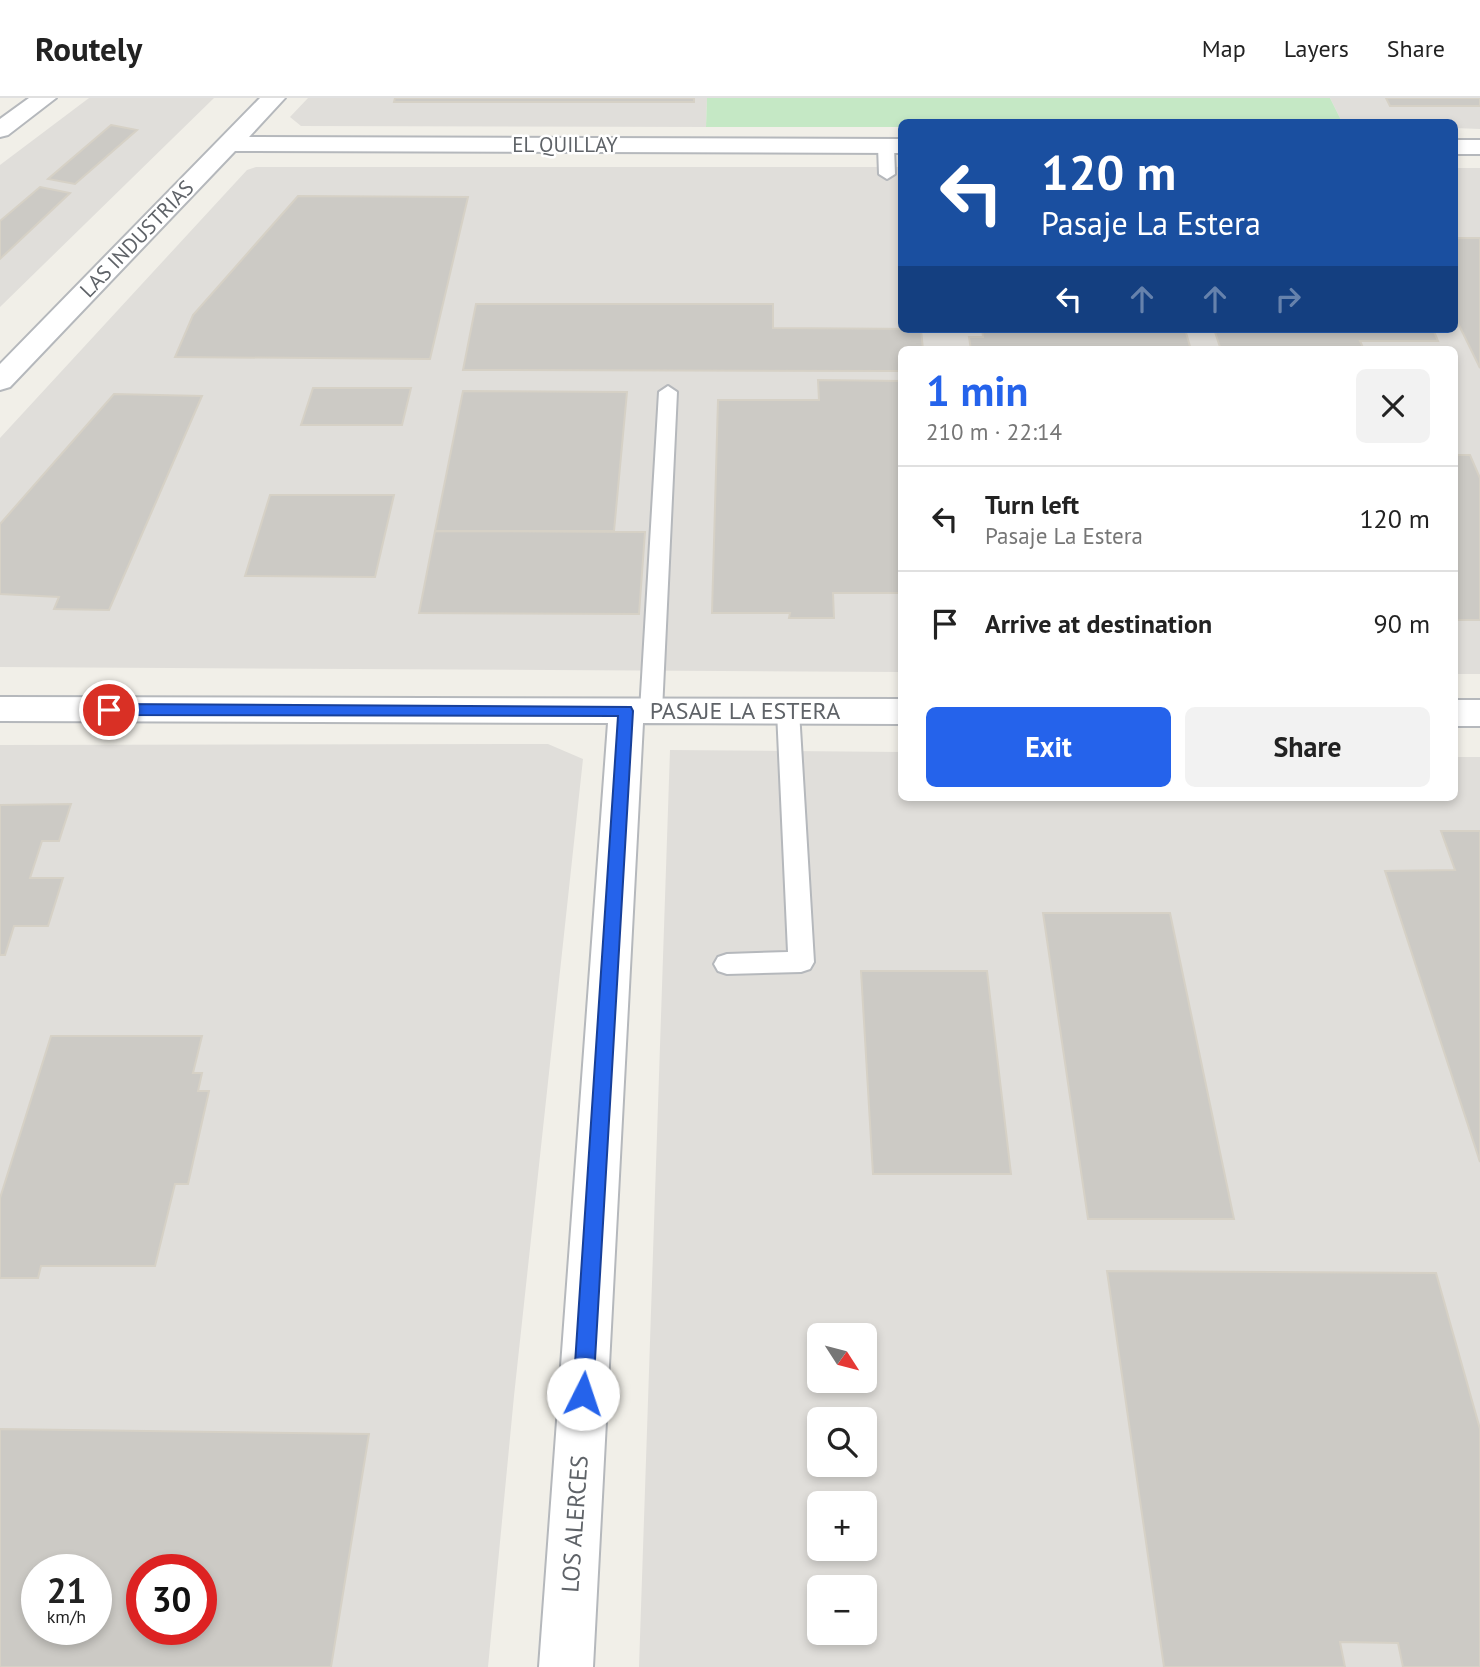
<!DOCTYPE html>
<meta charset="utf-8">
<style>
body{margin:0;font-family:"PT Sans",sans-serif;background:#f2f2f2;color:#222;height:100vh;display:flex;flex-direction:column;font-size:26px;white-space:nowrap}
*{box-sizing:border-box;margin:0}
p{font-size:23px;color:#767676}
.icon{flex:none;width:38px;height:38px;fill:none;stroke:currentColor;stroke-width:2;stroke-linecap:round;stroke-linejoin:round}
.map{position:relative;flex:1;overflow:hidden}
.sheet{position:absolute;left:898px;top:248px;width:560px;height:455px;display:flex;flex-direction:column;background:#fff;border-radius:10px;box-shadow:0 4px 10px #0003}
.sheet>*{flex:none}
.top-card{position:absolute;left:898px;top:21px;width:560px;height:214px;border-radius:10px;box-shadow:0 4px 10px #0003;background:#1a4fa0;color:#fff;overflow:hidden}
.needle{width:46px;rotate:126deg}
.fabs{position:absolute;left:807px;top:1225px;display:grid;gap:14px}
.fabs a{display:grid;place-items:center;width:70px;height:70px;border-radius:10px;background:#fff;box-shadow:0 4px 10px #0003;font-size:35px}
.speed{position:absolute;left:21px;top:1456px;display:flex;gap:14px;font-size:35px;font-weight:700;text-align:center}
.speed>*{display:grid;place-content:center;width:91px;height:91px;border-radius:50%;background:#fff;box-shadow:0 4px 10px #0003;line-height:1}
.speed small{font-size:18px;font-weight:400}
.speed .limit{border:10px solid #d22;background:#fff;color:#111}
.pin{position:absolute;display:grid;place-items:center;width:60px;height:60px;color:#fff;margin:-30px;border:4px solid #fff;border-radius:50%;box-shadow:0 2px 7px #0007}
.me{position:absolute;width:77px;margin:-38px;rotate:4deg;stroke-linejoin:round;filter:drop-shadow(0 0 5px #0008)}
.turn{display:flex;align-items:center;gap:24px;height:147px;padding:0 28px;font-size:32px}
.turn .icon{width:91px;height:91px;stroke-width:2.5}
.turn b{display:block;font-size:49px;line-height:60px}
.lanes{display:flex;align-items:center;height:66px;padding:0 28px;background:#0003;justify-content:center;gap:35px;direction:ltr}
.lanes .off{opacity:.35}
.round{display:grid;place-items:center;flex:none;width:74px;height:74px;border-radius:10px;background:#f2f2f2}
.head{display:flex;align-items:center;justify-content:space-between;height:119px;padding:0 28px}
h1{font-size:42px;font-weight:800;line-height:52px;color:#2563eb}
.action{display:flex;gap:14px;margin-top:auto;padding:14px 28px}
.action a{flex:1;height:80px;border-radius:10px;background:#2563eb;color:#fff;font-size:28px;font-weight:800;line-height:80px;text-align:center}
.action a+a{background:#f2f2f2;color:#222}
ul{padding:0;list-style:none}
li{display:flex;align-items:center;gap:21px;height:105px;padding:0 28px;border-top:2px solid #e0e0e0}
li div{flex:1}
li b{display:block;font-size:26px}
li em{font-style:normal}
header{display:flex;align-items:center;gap:42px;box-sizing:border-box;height:98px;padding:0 35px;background:#fff;border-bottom:2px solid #e0e0e0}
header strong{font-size:33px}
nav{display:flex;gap:38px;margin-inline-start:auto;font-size:24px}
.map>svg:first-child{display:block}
.industrial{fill:#e0deda;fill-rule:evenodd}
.green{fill:#c5e8c5}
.building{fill:#cccac5;stroke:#d6d1c6;stroke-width:2;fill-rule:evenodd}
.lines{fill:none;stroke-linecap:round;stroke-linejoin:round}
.lane-casing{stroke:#b5b8bc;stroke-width:4}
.street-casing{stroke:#b5b8bc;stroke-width:4}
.lane{fill:#fff;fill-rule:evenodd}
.street{fill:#fff;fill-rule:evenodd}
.route{fill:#2563eb;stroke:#184099;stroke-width:2}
.labels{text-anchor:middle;stroke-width:5;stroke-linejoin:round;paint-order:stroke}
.far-street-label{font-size:21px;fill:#5f6368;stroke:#fff}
.street-label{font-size:24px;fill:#5f6368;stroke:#fff}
</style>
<header>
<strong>Routely</strong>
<nav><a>Map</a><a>Layers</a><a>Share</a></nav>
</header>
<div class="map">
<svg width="1480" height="1569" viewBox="0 0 1480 1569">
<rect width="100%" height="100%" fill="#f1efe8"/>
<!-- industrial -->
<path class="industrial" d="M89 0H214L0 209V67Z
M308 0H707L706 29 301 28 290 19Z
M1330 0H1480V31L1454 30V24H1342Z
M256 69H901V231H1454V70H1480V576H1454V252H901V574L0 569V340L247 72Z
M548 646 583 661 514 1298 488 1569H0V647ZM37 1472H96V1531H37ZM142 1472H201V1531H142Z
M670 652 901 654V700H1454V659H1480V1569H639ZM819 1237H864V1283H819ZM819 1321H864V1367H819ZM819 1405H864V1451H819ZM819 1489H864V1535H819Z"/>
<!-- green -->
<path class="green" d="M707 0H1330L1342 24H901V29H706Z"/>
<!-- building -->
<path class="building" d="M395 0H694V4H394Z
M1386 0H1480V8H1390Z
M111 27 137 32 75 86 48 81Z
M40 89 70 95 0 161V123Z
M298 98 468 99 430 261 175 259 193 217Z
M1454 140H1480V270L1454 217Z
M476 206H773V230L921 231 923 252H901V273L463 272Z
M982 231H1185L1191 252H971L969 239H983Z
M1214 231H1433L1438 243H1360L1364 252H1221Z
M818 282 901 283V495H833L834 520H789L790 515H712L718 302H819Z
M313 290H411L402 327H301Z
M463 293 627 294 614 433H435Z
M114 296 202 298 109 512 54 511 59 499 0 496V426Z
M1454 357H1470L1480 380V522H1454Z
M270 397H394L375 479 245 478Z
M435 433 645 434 639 516 419 515Z
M71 706 59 743H42L30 780H63L48 828H14L5 857H0V707Z
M1441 733H1480V1064L1385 773 1455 772Z
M1043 815H1170L1234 1121H1088Z
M861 873H987L1011 1076H873Z
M51 938H202L193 975H202L198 993H209L188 1086H175L155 1168H41L38 1180H0V1100Z
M1107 1173 1436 1175 1480 1331V1569H1403L1398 1545 1340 1544 1345 1569H1164Z
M0 1331 369 1336 331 1569H0ZM37 1472H96V1531H37ZM142 1472H201V1531H142Z"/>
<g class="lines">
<defs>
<path id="lane" d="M886 43 894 48 895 76 887 81 879 76 878 48Z
M668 288 677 294 662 613 659 619 651 621 643 619 640 613 659 294Z
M788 605 796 607 799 613 814 864 810 871 801 874 727 876 718 873 714 866 718 859 727 856 788 854 777 613 780 607Z"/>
<path id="street" d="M29 0H56L8 37 0 39V21Z
M260 0H285L249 39 901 41V55L235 53 10 289 0 292V266Z
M1454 42H1480V56H1454Z
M0 599 901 601V626L643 625 593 1569H539L608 625 0 623Z
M1454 602H1480V628H1454Z"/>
</defs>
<!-- lane casing -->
<use href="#lane" class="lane-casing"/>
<!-- street casing -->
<use href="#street" class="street-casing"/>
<!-- lane -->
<use href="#lane" class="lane"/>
<!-- street -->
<use href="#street" class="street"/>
</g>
<!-- route -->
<path class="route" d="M109 606 631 609 633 613 593 1296 590 1303 583 1305 576 1303 573 1296 618 618 109 617 102 612Z"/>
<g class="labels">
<!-- far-street labels -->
<g class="far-street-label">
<text x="565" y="54">EL QUILLAY</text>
<text transform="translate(137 141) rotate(-46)" y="7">LAS INDUSTRIAS</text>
</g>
<!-- street labels -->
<g class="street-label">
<text x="745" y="621">PASAJE LA ESTERA</text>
<text transform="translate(575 1426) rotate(-86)" y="8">LOS ALERCES</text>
</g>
</g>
</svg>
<div class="fabs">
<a><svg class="needle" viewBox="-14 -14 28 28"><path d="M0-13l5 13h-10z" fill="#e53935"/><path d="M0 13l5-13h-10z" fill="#767676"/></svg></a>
<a><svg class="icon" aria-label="search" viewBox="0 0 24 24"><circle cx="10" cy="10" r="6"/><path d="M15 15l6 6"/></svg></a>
<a>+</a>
<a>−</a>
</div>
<div class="speed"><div>21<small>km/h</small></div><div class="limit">30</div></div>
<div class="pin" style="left:109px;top:612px;background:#d93025"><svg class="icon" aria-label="arrive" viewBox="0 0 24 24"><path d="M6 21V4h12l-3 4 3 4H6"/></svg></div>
<svg class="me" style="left:583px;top:1296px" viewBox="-20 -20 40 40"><circle r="19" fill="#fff"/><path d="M0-13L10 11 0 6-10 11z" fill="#2563eb"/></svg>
<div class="top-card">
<div class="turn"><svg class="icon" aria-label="left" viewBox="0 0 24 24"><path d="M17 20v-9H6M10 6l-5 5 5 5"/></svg><div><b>120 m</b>Pasaje La Estera</div></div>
<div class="lanes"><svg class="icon" aria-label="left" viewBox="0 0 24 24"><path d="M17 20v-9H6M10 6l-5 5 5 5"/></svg><svg class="icon off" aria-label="ahead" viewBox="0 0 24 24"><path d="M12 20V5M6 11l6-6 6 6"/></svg><svg class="icon off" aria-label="ahead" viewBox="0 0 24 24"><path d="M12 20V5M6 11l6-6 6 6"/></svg><svg class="icon off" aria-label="right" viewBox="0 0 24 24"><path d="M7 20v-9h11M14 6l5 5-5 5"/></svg></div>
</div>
<section class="sheet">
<div class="head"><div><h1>1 min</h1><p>210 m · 22:14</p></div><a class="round"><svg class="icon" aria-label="close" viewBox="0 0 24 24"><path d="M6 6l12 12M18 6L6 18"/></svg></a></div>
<ul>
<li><svg class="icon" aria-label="left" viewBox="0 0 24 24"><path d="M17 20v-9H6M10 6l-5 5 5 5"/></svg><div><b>Turn left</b><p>Pasaje La Estera</p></div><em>120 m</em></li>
<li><svg class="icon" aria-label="arrive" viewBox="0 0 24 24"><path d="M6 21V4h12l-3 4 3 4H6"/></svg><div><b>Arrive at destination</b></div><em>90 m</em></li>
</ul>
<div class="action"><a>Exit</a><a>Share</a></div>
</section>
</div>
